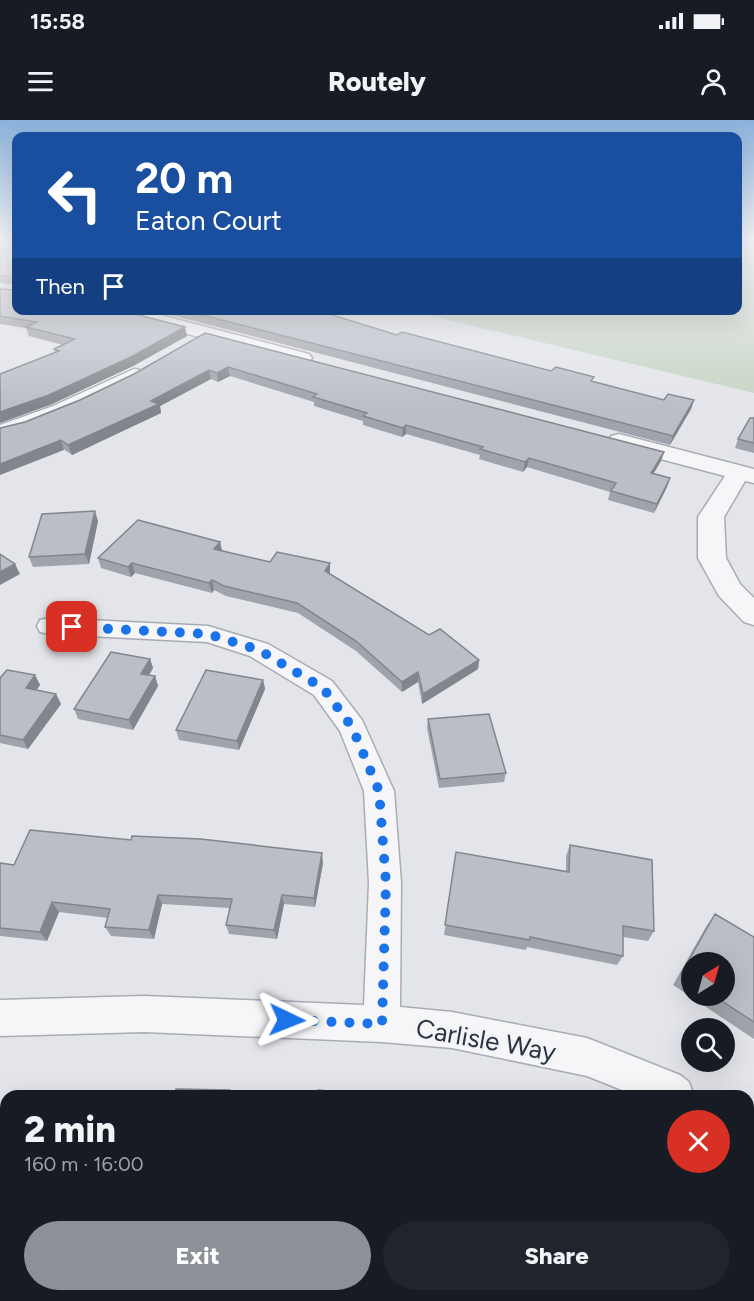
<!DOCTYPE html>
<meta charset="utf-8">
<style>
body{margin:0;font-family:Figtree,sans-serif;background:#20242c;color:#f1f3f6;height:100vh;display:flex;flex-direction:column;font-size:22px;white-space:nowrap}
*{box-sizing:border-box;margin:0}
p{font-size:20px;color:#9ea1a6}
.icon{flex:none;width:33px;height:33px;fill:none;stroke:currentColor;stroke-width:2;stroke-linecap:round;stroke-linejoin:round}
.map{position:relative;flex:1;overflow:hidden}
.panel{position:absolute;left:0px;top:970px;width:754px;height:212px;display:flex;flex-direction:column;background:#171b24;border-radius:18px 18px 0 0;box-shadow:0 6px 24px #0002}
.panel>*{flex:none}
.guide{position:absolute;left:12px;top:12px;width:730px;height:183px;border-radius:12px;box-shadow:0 6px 24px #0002;background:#1a4fa0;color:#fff;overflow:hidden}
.needle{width:39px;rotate:37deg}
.controls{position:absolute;left:681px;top:832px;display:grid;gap:12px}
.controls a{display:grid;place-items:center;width:54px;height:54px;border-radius:50%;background:#171b24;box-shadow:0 6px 24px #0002;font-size:30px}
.pin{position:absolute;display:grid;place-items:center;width:51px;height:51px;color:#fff;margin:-26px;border-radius:12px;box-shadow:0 3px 9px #0006}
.me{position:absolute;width:66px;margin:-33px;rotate:92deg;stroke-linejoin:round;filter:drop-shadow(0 0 4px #0008)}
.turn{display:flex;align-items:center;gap:21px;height:126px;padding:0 24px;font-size:27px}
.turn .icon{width:78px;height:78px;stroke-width:2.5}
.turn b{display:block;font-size:42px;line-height:51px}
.then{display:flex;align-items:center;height:57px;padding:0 24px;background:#0003;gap:12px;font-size:22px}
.round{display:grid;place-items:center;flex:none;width:63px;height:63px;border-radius:32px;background:#20242c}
.summary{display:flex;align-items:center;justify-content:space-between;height:102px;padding:0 24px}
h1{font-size:36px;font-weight:800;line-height:45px}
.primary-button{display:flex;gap:12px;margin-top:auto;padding:12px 24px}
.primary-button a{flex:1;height:69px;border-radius:36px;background:#8c9099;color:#fff;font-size:24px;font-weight:800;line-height:69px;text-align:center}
.primary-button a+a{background:#20242c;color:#f1f3f6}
.status{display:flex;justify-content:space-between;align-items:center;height:42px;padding:0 30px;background:#171b24;direction:ltr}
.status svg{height:16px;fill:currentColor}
header{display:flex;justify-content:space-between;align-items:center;height:78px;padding:0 24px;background:#171b24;font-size:27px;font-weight:800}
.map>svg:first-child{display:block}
.green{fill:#c7d4c4}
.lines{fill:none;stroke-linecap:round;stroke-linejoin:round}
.minor-casing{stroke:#a8acb4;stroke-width:3}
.tertiary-casing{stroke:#a8acb4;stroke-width:3}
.minor{fill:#f6f6f9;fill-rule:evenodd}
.tertiary{fill:#f6f6f9;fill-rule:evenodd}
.wall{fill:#a0a3ab;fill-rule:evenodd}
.shaded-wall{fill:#82858b}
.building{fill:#babec7;stroke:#82858b;stroke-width:1.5}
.route{stroke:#1a73e8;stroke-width:10;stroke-dasharray:0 18}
.labels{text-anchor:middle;stroke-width:5;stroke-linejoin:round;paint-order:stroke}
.near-street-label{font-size:26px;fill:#2b3242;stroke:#f3f4f8}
</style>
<div class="status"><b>15:58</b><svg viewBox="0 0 49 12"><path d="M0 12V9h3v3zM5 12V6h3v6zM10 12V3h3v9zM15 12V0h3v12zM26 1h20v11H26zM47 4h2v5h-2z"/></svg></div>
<header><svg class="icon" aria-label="menu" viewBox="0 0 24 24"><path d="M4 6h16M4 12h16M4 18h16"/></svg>Routely<svg class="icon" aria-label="person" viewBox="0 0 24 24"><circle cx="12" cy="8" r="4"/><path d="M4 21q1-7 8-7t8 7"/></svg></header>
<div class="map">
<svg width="754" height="1181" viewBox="0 0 754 1181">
<rect width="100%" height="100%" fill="#e3e5ea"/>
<!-- green -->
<path class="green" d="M738 120H754V273L411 191 738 190Z"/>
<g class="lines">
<defs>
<path id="minor" d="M134 249 140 250 142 254 140 258 65 294 0 317V305L53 286Z
M49 498 208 506 268 524 332 561 362 600 394 671 401 763 400 887 452 892 587 918 680 955 689 962 694 976H637L587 956 452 928 382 922 144 912 0 916V880L144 876 364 885 369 763 364 671 340 611 314 575 250 536 207 522 49 514 40 512 37 506 40 500Z
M748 1016 754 1018V1060L748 1058Z"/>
<path id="tertiary" d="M109 190H141L309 234 312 238 309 242 302 244 112 194Z
M619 314 754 349V363L745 361 724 397 726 438 740 464 754 478V505L744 502 719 476 698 438V397L725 356 611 326 608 321 611 316Z"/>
</defs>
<!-- minor casing -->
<use href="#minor" class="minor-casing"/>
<!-- tertiary casing -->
<use href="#tertiary" class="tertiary-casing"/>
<!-- minor -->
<use href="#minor" class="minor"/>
<!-- tertiary -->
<use href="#tertiary" class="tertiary"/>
</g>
<!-- wall -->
<path class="wall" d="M0 129 16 130V190L187 216 133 246 52 284 0 303V254L55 232 54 229 63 225 29 216 26 208 0 204V169L15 170V165L0 163Z
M152 190H316L397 215 593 262 664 280H694L691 289 670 325Z
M205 213 664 332 661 341 654 353 670 358 667 367 654 393 608 380 610 372 527 347 523 352 479 339 480 335 406 314 402 317 363 305V301L314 286V282L230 256 218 262 211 259 160 286 161 293 72 335 25 302 80 280 134 254Z
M754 298V333L735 328 738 319Z
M98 401 89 444 33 447 29 437Z
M220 422 222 431 270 442 330 453V454L429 515 479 540 478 549 422 584 418 562 402 572 356 531 298 493 226 476 214 470 212 473 135 453 131 457 101 448 98 438Z
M150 539 153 548 149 555 155 556 158 566 133 610 78 599 74 589Z
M35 555 40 565 37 570 56 574 61 584 28 629 0 623V558Z
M263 560 265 569 239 630 179 620 176 610Z
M428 599 506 653 504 662 439 668 427 608Z
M570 725 654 811 648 821 623 817V836L617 845 527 827 526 830 444 815 456 732 566 752V736Z
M0 743 14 745 323 743 315 787 284 784 277 819 229 814 226 805 230 788 162 784 154 819 111 816 105 807 108 798 59 792 47 821 0 816Z
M715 794 754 817V919L673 865 707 805ZM692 843 724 876H692Z
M677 1176H748L754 1181H674Z"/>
<!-- shaded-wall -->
<path class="shaded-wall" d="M185 207 187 216 133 246 52 284 0 303V292Z
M228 247 230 256 218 262 217 253Z
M209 250 211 259 160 286 161 293 72 335 68 325Z
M694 280 691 289 670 325 673 316Z
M406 305V314L402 317 403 308Z
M61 320 64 330 0 355V344Z
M664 332 661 341 648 362 651 353Z
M529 338 527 347 523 352 525 342Z
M670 358 667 367 654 393 657 384Z
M95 391 98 401 89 444 85 434Z
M220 422 222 431 214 429Z
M132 443 135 453 131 457 128 447Z
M330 443V453L325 461V451Z
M15 444 20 454 0 465V452Z
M212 460 214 470 212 473 209 463Z
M150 539 153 548 144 564 141 554Z
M479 540 478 549 422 584 423 574Z
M418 552V562L402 572V562Z
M35 555 40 565 31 577 26 568Z
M155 556 158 566 133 610 129 600Z
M263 560 265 569 239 630 237 621Z
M56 574 61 584 28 629 23 620Z
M322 733 323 743 315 787 314 778Z
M158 775 162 784 154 819 149 810Z
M282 775 284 784 277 819 274 810Z
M52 782 59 792 47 821 40 812Z"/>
<!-- building -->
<path class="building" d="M0 129 16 130V190H120L185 207 131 237 49 275 0 292V254L59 231 54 229 75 219 26 207 37 202 0 196V169L15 170V157L0 156Z
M183 190H316L397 215 402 212 551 251 556 247 594 257 591 261 664 280 668 274 694 280 673 316Z
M205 213 664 332 651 353 670 358 657 384 611 371 616 363 529 338 525 342 480 329 483 327 406 305 403 308 363 296 367 293 313 277 317 274 228 247 217 253 209 250 151 281 159 284 68 325 61 320 0 344V308L25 302 80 280 134 254Z
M750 298H754V323L738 319Z
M95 391 85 434 29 437 42 394Z
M138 400 220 422 214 429 270 442 277 432 330 443 325 451 429 515 440 509 479 540 423 574 418 552 402 562 356 521 297 483 224 466 212 460 209 463 132 443 128 447 98 438Z
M0 434 15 444 0 452Z
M111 532 150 539 141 554 155 556 129 600 74 589Z
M7 550 35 555 26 568 56 574 23 620 0 615V558Z
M206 550 263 560 237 621 176 610Z
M489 594 506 653 440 659 428 599Z
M30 710 131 720 132 716 201 719 322 733 314 778 282 775 274 810 226 805 232 779 158 775 149 810 105 807 110 789 52 782 40 812 0 808V743L14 745Z
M570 725 652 740 654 811 623 806V836L530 817V820L445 805 456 732 569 752Z
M715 794 754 817V902L714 876H724V843H692V861L681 854Z
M176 969 230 970 229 976H175Z
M318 970 375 976H317Z
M41 971 77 976H39Z
M0 1030 6 1032V1126L0 1125Z
M748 1123 754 1128V1181H683L686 1176H748Z"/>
<!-- sky -->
<linearGradient id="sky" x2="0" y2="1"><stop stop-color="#8bb2dc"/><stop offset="0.42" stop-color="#f2f3f6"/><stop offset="1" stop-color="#f2f3f6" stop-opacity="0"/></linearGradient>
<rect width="754" height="286" fill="url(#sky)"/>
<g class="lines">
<!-- route -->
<path class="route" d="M72 507 208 514 259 530 323 568 352 607 379 671 386 763 382 904 287 900"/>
</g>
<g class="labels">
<!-- near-street labels -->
<g class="near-street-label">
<text transform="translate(486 920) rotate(10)" y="9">Carlisle Way</text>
</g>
</g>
</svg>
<div class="controls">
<a><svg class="needle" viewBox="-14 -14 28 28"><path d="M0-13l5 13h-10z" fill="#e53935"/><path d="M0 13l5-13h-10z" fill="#9ea1a6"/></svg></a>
<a><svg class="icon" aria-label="search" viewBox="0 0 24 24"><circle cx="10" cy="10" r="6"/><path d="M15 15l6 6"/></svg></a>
</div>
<div class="pin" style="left:72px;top:507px;background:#d93025"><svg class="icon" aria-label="arrive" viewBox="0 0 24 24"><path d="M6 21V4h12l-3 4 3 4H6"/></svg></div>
<svg class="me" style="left:287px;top:900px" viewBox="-20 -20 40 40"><path d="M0-17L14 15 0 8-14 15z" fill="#1a73e8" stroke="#fff" stroke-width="4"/></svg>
<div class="guide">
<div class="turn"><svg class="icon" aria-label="left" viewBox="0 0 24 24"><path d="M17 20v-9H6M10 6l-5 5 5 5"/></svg><div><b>20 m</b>Eaton Court</div></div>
<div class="then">Then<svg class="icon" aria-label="arrive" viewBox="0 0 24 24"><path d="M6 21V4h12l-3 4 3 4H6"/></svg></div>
</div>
<section class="panel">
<div class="summary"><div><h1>2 min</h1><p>160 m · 16:00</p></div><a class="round" style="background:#d93025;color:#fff"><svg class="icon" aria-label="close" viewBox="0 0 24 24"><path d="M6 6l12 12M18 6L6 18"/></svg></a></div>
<div class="primary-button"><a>Exit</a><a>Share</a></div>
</section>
</div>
